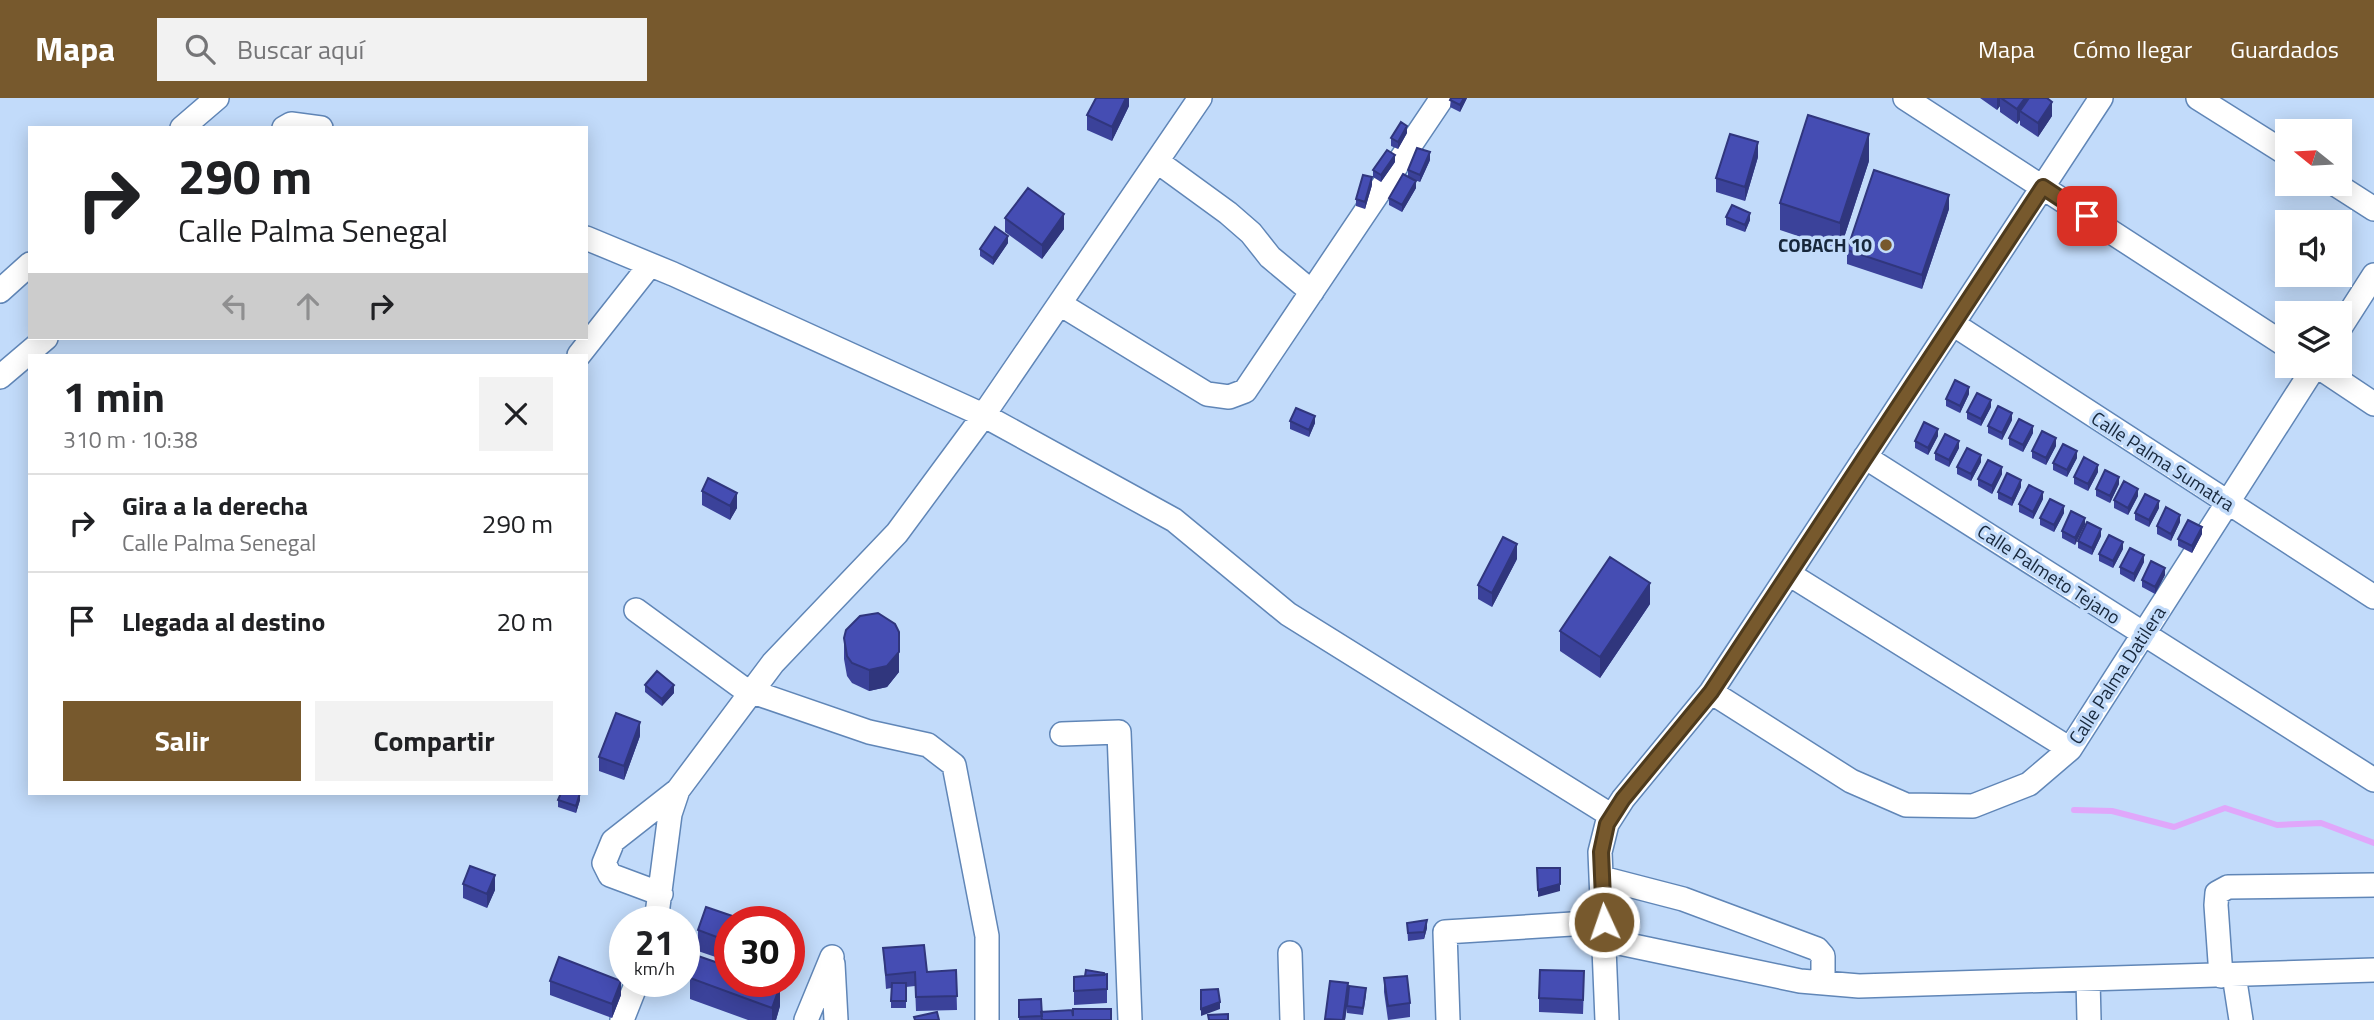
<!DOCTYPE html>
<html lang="es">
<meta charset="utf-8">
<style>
body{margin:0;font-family:"Titillium Web",sans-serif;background:#f2f2f2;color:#202124;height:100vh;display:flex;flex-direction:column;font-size:26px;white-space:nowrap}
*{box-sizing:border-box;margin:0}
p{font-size:23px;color:#757577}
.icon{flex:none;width:38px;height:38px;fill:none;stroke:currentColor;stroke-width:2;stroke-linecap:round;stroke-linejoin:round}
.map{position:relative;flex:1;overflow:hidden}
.drawer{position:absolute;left:28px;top:256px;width:560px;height:441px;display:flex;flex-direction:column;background:#fff;border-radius:0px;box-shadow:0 4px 18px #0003}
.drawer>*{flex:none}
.hud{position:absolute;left:28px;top:28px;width:560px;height:214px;border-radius:0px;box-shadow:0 4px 18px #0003;background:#fff;color:#202124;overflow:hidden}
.needle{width:46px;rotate:288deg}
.tools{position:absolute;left:2275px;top:21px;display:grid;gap:14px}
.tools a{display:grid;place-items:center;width:77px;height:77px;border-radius:0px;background:#fff;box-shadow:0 4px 18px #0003;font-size:35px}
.speed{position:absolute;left:609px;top:808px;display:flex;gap:14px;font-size:35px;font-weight:700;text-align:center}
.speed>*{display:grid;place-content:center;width:91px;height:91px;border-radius:50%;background:#fff;box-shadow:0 4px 18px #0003;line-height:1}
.speed small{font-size:18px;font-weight:400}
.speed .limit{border:10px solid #d22;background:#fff;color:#111}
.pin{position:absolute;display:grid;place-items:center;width:60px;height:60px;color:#fff;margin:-30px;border-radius:14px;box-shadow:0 4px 10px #0006}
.me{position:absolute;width:77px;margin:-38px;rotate:357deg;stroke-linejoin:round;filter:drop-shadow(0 0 5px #0008)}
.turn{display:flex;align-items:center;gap:24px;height:147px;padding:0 35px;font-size:32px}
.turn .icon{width:91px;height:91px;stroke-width:2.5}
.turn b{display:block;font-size:49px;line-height:60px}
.lanes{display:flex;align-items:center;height:66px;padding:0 35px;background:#0003;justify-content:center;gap:35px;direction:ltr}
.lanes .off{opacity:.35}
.round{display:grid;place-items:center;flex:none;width:74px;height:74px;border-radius:0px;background:#f2f2f2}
.overview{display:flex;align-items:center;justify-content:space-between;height:119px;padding:0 35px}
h1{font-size:42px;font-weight:700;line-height:52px}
.button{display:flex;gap:14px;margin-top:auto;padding:14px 35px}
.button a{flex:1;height:80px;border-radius:0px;background:#77592d;color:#fff;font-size:28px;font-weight:700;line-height:80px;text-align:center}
.button a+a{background:#f2f2f2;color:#202124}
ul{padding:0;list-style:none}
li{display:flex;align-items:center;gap:21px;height:98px;padding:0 35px;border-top:2px solid #e0e0e0}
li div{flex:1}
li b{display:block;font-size:26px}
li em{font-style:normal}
header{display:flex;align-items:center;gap:42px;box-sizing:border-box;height:98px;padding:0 35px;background:#77592d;color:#fff}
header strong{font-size:33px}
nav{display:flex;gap:38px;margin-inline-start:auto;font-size:24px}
.search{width:490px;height:63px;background:#f2f2f2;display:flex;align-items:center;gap:18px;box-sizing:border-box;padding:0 24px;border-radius:0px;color:#757577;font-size:26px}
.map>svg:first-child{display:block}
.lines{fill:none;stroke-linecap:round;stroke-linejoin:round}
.stream{stroke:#e0a7fa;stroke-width:6}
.minor-casing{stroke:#6086b7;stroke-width:26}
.minor{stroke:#fff;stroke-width:23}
.wall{fill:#3b429a}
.shaded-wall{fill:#30367d}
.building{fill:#454db3;stroke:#30367d;stroke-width:2}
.route-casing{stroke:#4d3a1d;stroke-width:18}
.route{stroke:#77592d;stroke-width:12}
.poi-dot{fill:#77592d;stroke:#c2dbfa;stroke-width:2.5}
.labels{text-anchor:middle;stroke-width:7;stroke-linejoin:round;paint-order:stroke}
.poi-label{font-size:19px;font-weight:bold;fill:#17273b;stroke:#c2dbfa;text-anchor:end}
.street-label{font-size:19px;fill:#17273b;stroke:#c2dbfa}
</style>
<header>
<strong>Mapa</strong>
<div class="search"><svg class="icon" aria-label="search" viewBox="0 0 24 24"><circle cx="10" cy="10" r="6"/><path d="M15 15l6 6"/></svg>Buscar aquí</div>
<nav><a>Mapa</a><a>Cómo llegar</a><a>Guardados</a></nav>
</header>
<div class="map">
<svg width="2374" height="922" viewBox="0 0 2374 922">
<rect width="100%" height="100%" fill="#c2dbfa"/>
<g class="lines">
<!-- stream -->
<path class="stream" d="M2074 712 2112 713 2174 729 2225 710 2277 727 2321 725 2374 745"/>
<defs>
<path id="minor" d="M1905 0 2287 248
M2198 0 2287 56
M182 30 217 0
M284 30 291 26 321 30
M1158 64 1228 115 1251 135 1270 159 1312 194
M2335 86 2374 111
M586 140 673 176 983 317 1174 422 1288 516 1612 718
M0 193 30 166
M1060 206 1207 296 1229 299 1245 293 1442 0
M1953 226 2374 499
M2340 230 2374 177
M579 257 650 167
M2317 268 2374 306
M0 279 46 240
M1865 359 2374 682
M1789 476 2070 651
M636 512 744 591 869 634 928 647 954 667 987 838V922
M1711 594 1851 683 1906 707 1973 708 2029 686 2070 651 2315 268
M1062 636 1119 634 1130 922
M1602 780 1683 801 1817 851 1823 858V885
M661 796 610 777 604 765 613 743 678 692
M656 824 670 716 678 692 773 565 897 435 976 328 1200 0
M1605 842 1800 883 1859 888 2374 872
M1290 855 1292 922
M833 866 836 922
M2234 877 2241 922
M2221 878 2216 807 2217 795 2228 789 2374 787
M2088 881 2089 922
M622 922 637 884
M806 922 832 859
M1448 922 1445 834 1604 824
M1607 922 1600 754 1607 726 1623 701 1711 594 2101 0"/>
</defs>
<!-- minor casing -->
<use href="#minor" class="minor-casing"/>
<!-- minor -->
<use href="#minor" class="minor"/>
</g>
<!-- wall -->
<path class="wall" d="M1129 0V8L1112 43 1087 32V17Z
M1451 0H1467L1460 14 1450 9Z
M1980 0H2047L2052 18 2038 39 2020 27V22L2017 26 2000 14V8L1997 12Z
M1407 35 1398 51 1391 48V40Z
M1758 59 1745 103 1716 94V80Z
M1430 62 1420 84 1412 81 1416 90 1402 114 1389 107V100L1408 79V72Z
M1869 63 1840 152 1780 132V105Z
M1395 64 1381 84 1373 79V72Z
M1372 87 1365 111 1356 108V101Z
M1949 111 1922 191 1847 166V152Z
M1726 119 1750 122 1745 134 1726 127Z
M1005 120 1064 131 1042 161 1005 134Z
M1008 145 993 167 980 158V151Z
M1969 296 1960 315 1946 308V301Z
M1991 309 1981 328 1967 321V314Z
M2012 322 2002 342 1988 335V328Z
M1290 323 1315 325 1309 339 1290 331Z
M2033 335 2023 354 2009 347V340Z
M1938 338 1928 357 1915 350V343Z
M2056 348 2046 367 2032 360V353Z
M1959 350 1949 369 1935 362V355Z
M2077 360 2067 379 2053 372V365Z
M1981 364 1971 383 1957 376V369Z
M2098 374 2088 393 2074 386V379Z
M2002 376 1992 396 1978 388V381Z
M2119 386 2110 405 2096 398V391Z
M2021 389 2012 408 1998 401V394Z
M702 393 737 410 730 422 702 407Z
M2138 398 2128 417 2114 410V402Z
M2043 401 2033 421 2019 414V406Z
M2159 410 2149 429 2135 422V415Z
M2064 415 2054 434 2040 427V420Z
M2085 420 2075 447 2062 440V433Z
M2180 424 2171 443 2157 436V428Z
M2202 436 2192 455 2178 448V441Z
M2101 438 2092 457 2078 450V443Z
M2123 451 2113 470 2099 463V456Z
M1517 461 1492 509 1478 501V487Z
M2144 464 2134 484 2120 476V469Z
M2165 477 2155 496 2142 489V482Z
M1650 506 1600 580 1560 553V533Z
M844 540 899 574 887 589 869 593 852 585 847 578 844 561Z
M645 587 674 595 662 608 645 594Z
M640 638 624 682 599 673V659Z
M558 702H580L576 715 558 709Z
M463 786 495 792 487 810 463 800Z
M730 824V864L698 853V832Z
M1407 825 1427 830 1424 841 1408 843Z
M883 850 927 874 956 872 957 912 916 913 915 888 906 889V910H891V890L886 891Z
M1074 879 1107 891V905L1074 907Z
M690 880 780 908 776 922H748L690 901Z
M1384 880 1410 905V919L1388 922 1384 894Z
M550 883 621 897 612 920 550 897Z
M1330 883 1348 898 1366 897 1363 917 1347 915V910L1345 922H1325Z
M1584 887 1583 916 1539 914V900Z
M1019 902 1042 914 1111 922H1019Z"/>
<!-- shaded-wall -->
<path class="shaded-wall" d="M1126 0H1129V8L1112 43V29Z
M1464 0H1467L1460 14V7Z
M1997 0H2000V8L1997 12Z
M2025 0H2032L2020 13V22L2017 26V11Z
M2052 4V18L2038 39V25Z
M1407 28V35L1398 51V44Z
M1869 36V63L1840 152V125Z
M1758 44V59L1745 103V89Z
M1430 54V62L1420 84V77Z
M1395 57V64L1381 84V77Z
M1372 79V87L1365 111V104Z
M1416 83V90L1402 114V107Z
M1949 97V111L1922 191V177Z
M1750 115V122L1745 134V127Z
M1064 116V131L1042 161V147Z
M1008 138V145L993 167V160Z
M1969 289V296L1960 315V308Z
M1991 302V309L1981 328V321Z
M2012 315V322L2002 342V335Z
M1315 318V325L1309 339V332Z
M2033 328V335L2023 354V347Z
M1938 331V338L1928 357V350Z
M2056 340V348L2046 367V360Z
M1959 343V350L1949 369V362Z
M2077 353V360L2067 379V372Z
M1981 357V364L1971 383V376Z
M2098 367V374L2088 393V386Z
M2002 369V376L1992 396V388Z
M2119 379V386L2110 405V398Z
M2021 382V389L2012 408V401Z
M2138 391V398L2128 417V410Z
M2043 394V401L2033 421V414Z
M737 395V410L730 422V408Z
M2159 403V410L2149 429V422Z
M2064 408V415L2054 434V427Z
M2180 417V424L2171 443V436Z
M2085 420V427L2075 447V440Z
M2202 429V436L2192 455V448Z
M2101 431V438L2092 457V450Z
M2123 444V451L2113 470V463Z
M1517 446V461L1492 509V495Z
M2144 457V464L2134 484V476Z
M2165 470V477L2155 496V489Z
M1650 485V506L1600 580V559Z
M899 534V574L887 589 869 593V572Z
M674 587V595L662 608V601Z
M640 624V638L624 682V668Z
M580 695V702L576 715V708Z
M495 777V792L487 810V796Z
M1560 786V793L1538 799V792Z
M1427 822V830L1424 841V834Z
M621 883V897L612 920V906Z
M1348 885V899L1345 922H1343Z
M780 888V908L776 922H772V910Z
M1220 904V911L1201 918V911Z"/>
<!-- building -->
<path class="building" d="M1096 0H1126L1112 29 1087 17Z
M1451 0H1464L1460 7 1450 2Z
M2001 0H2025L2017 11Z
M2029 0H2047L2052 4 2038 25 2020 13Z
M1808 17 1869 36 1840 125 1780 105Z
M1401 24 1407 28 1398 44 1391 40Z
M1730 36 1758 44 1745 89 1716 80Z
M1417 50 1430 54 1420 77 1408 72Z
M1387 52 1395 57 1381 77 1373 72Z
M1874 72 1949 97 1922 177 1847 152Z
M1403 76 1416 83 1402 107 1389 100Z
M1363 77 1372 79 1365 104 1356 101Z
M1028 90 1064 116 1042 147 1005 120Z
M1732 107 1750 115 1745 127 1726 119Z
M995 129 1008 138 993 160 980 151Z
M1955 282 1969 289 1960 308 1946 301Z
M1977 295 1991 302 1981 321 1967 314Z
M1998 308 2012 315 2002 335 1988 328Z
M1296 310 1315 318 1309 332 1290 323Z
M2019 321 2033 328 2023 347 2009 340Z
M1924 324 1938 331 1928 350 1915 343Z
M2042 333 2056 340 2046 360 2032 353Z
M1945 336 1959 343 1949 362 1935 355Z
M2063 346 2077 353 2067 372 2053 365Z
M1967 350 1981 357 1971 376 1957 369Z
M2084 359 2098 367 2088 386 2074 379Z
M1988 362 2002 369 1992 388 1978 381Z
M2105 372 2119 379 2110 398 2096 391Z
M2007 375 2021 382 2012 401 1998 394Z
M708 380 737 395 730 408 702 393Z
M2124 383 2138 391 2128 410 2114 402Z
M2029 387 2043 394 2033 414 2019 406Z
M2145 396 2159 403 2149 422 2135 415Z
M2050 401 2064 408 2054 427 2040 420Z
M2166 409 2180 417 2171 436 2157 428Z
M2071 413 2085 420 2075 440 2062 433Z
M2188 422 2202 429 2192 448 2178 441Z
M2087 424 2101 431 2092 450 2078 443Z
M2109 437 2123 444 2113 463 2099 456Z
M1503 439 1517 446 1492 495 1478 487Z
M2130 450 2144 457 2134 476 2120 469Z
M1610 459 1650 485 1600 559 1560 533Z
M2151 463 2165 470 2155 489 2142 482Z
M878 515 895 526 899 534V554L887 568 869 572 852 565 847 558 844 540 846 532 860 518Z
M657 573 674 587 662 601 645 587Z
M616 615 640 624 624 668 599 659Z
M561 695H580L576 708 558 702Z
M470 768 495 777 487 796 463 786Z
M1537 770H1560V786L1538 792Z
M706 809 750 824H730V844L698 832Z
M1427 822 1424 834 1408 835 1407 825Z
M924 847 927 874 956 872 957 898 916 899 915 874 886 877 883 850Z
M698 858 730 869V884H769L780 888 772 910 690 880Z
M559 859 621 883 612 906 550 883Z
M1086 872 1104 875V877L1085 878Z
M1540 872 1584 873 1583 902 1539 900Z
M1107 876V891L1074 893V879Z
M1407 878 1410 905 1388 908 1384 880Z
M1330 883 1348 885 1343 922 1325 921Z
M892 885H906V903H891Z
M1349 888 1366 890 1363 910 1347 908Z
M1218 891 1220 904 1201 911V892Z
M1041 901 1042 918 1019 919V902Z
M1073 911H1111V922H1042L1041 914 1072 912 1073 918Z
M937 914 939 922H915L914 919Z
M1228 916V922H1209L1208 917Z"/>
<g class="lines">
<defs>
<path id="route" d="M1604 824 1601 754 1607 726 1623 701 1711 594 2043 89 2087 118"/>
</defs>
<!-- route casing -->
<use href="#route" class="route-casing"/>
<!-- route -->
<use href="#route" class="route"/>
</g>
<!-- markers -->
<circle class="poi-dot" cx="1886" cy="147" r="7"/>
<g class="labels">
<!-- poi labels -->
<g class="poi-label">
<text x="1872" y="154">COBACH 10</text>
</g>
<!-- street labels -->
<g class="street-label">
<text transform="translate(2163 363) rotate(33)" y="7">Calle Palma Sumatra</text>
<text transform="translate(2049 476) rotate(33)" y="7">Calle Palmeto Tejano</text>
<text transform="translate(2117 577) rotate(-57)" y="7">Calle Palma Datilera</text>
</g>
</g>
</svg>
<div class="tools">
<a><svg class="needle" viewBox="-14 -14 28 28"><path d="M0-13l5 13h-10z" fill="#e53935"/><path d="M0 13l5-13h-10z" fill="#757577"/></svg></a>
<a><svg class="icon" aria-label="sound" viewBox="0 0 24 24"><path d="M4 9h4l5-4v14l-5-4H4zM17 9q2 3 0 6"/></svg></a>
<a><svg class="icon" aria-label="layers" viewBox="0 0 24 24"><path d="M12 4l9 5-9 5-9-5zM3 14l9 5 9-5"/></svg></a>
</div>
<div class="speed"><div>21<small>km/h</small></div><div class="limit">30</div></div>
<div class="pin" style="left:2087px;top:118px;background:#d93025"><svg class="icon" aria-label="arrive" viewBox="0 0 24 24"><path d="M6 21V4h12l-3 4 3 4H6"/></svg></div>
<svg class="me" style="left:1604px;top:824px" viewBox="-20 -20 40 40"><circle r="17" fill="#77592d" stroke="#fff" stroke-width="3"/><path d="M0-11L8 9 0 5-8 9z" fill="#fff"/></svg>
<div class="hud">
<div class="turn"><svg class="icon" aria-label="right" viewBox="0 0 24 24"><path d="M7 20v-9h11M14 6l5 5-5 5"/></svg><div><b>290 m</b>Calle Palma Senegal</div></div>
<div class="lanes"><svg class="icon off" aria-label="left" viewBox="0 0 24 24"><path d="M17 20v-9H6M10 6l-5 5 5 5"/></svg><svg class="icon off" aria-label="ahead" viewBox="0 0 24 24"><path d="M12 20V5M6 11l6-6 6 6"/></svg><svg class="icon" aria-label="right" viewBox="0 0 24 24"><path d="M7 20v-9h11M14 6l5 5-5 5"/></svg></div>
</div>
<section class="drawer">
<div class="overview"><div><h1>1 min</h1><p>310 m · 10:38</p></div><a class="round"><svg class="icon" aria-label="close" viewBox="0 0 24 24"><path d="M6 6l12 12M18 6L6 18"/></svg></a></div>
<ul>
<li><svg class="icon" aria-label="right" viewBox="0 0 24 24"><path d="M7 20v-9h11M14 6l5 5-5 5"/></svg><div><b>Gira a la derecha</b><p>Calle Palma Senegal</p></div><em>290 m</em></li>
<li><svg class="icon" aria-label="arrive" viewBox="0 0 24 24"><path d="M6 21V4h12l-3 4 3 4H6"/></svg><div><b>Llegada al destino</b></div><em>20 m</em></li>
</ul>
<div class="button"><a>Salir</a><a>Compartir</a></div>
</section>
</div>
